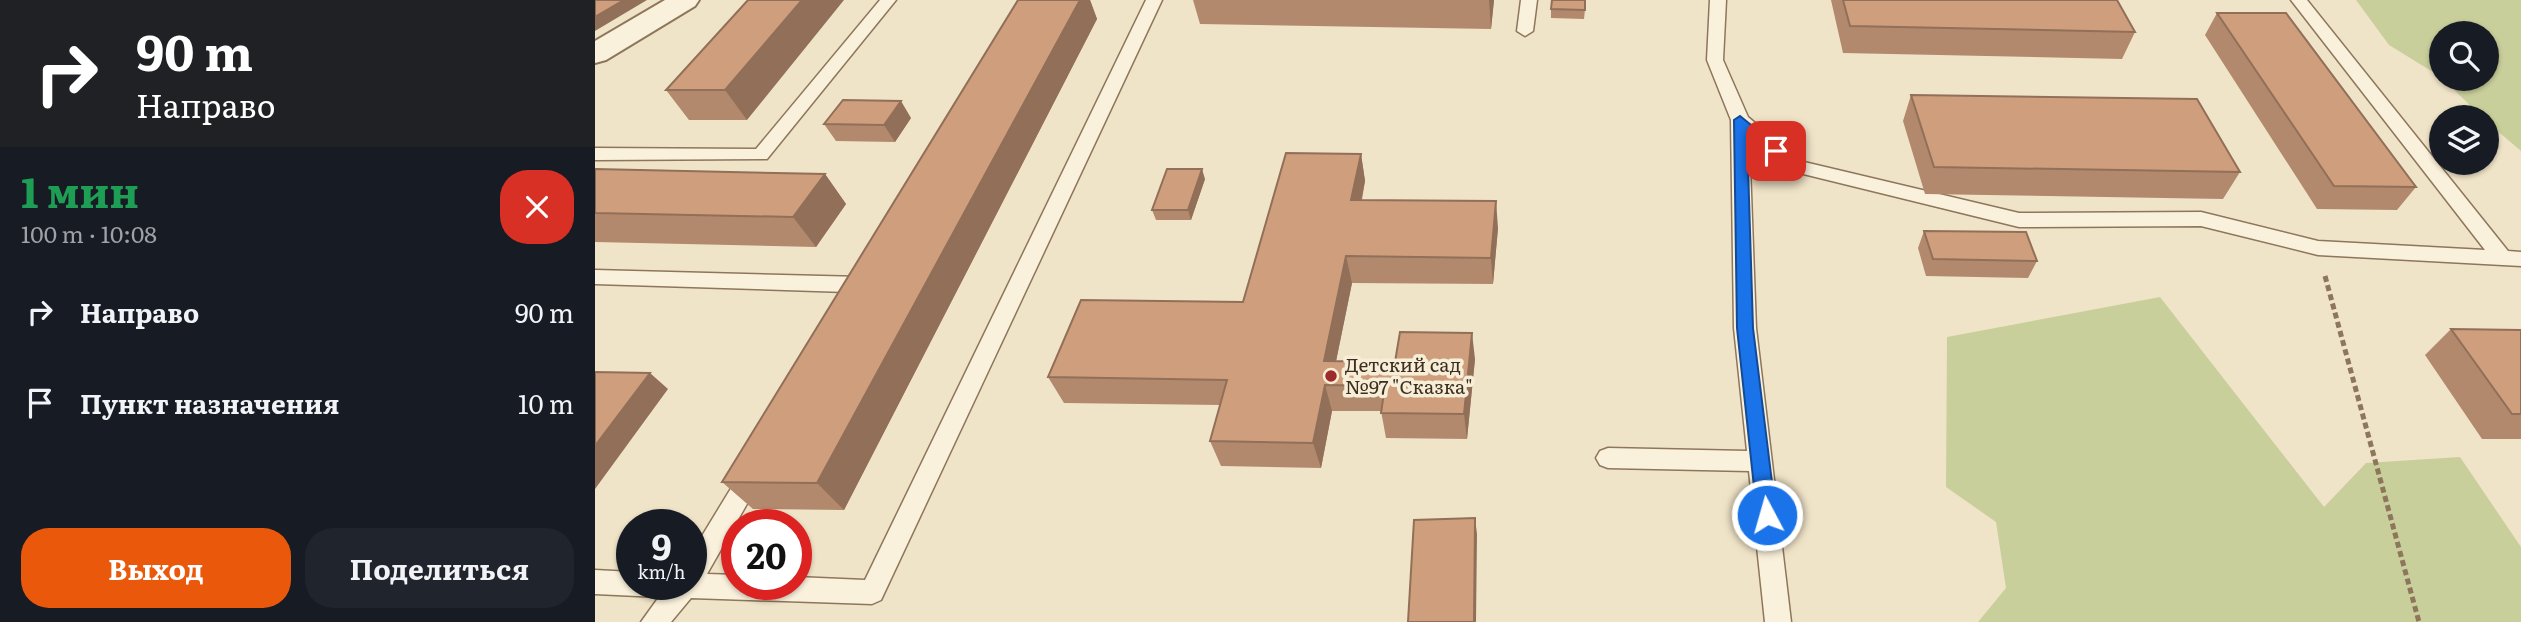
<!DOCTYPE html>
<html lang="ru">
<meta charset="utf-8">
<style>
body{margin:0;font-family:Literata,serif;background:#20242c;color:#f1f3f6;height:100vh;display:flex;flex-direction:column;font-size:26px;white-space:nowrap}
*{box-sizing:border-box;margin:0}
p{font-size:23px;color:#9ea1a6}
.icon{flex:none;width:38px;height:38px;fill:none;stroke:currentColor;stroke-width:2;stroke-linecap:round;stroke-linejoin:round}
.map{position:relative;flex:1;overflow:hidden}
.drawer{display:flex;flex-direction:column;background:#171b24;width:595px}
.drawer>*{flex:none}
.top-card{background:#202124;color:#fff;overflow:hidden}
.tools{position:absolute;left:1834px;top:21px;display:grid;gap:14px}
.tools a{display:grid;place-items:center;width:70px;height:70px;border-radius:50%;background:#171b24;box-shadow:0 2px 5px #0004;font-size:35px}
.speed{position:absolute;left:21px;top:509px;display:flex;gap:14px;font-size:35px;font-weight:700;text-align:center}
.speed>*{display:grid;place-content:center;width:91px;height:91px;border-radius:50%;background:#171b24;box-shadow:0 2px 5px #0004;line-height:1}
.speed small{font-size:18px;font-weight:400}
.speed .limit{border:10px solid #d22;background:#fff;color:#111}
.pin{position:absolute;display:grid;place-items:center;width:60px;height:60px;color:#fff;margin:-30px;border-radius:14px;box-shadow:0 4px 10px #0006}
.me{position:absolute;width:77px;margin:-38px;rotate:354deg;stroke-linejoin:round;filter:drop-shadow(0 0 5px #0008)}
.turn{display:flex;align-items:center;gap:24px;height:147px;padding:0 21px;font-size:32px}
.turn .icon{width:91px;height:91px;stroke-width:2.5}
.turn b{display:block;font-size:49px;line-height:60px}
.round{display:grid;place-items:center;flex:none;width:74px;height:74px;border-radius:28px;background:#20242c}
.overview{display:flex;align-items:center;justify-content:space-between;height:119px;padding:0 21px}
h1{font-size:42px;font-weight:700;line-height:52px;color:#1e9e55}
.button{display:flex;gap:14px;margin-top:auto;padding:14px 21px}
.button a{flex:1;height:80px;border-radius:28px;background:#ea580c;color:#fff;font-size:28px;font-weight:700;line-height:80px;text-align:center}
.button a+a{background:#20242c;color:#f1f3f6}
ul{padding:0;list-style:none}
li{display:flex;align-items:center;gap:21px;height:91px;padding:0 21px}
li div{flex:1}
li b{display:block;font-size:26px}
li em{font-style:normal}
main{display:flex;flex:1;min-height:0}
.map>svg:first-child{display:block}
.green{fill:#c9cf9b}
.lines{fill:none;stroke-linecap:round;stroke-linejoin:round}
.lane-casing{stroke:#8d765c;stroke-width:3}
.street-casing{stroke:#8d765c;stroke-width:4}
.path{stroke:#8d765c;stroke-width:5;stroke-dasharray:6 3.5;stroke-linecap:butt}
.lane{fill:#faf1dc;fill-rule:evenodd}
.street{fill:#faf1dc;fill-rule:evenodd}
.wall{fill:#b2896c}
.shaded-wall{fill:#916f58}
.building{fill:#cf9f7d;stroke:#916f58;stroke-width:2}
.route{fill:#1a73e8;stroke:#114b97;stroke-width:2}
.poi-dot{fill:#9e2a2b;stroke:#f7eed8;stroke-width:2.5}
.labels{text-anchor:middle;stroke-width:7;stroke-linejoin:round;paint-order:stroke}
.poi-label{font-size:19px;fill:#3d2e20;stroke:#f7eed8;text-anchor:start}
</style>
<main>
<section class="drawer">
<div class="top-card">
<div class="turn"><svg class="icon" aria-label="right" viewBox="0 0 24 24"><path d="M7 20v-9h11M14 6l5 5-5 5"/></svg><div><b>90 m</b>Направо</div></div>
</div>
<div class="overview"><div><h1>1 мин</h1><p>100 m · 10:08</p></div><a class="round" style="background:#d93025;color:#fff"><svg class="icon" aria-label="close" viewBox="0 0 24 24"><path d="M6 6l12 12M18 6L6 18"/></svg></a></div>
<ul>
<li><svg class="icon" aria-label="right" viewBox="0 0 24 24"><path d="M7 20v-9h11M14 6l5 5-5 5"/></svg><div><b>Направо</b></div><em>90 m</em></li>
<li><svg class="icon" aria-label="arrive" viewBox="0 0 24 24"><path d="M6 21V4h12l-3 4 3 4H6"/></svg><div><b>Пункт назначения</b></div><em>10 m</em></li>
</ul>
<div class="button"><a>Выход</a><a>Поделиться</a></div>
</section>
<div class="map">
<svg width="1926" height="622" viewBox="0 0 1926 622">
<rect width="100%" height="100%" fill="#f0e4c8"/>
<!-- green -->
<path class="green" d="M1761 0H1926V151L1892 122V117H1887L1848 79H1892V33H1846V77L1794 45Z
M1565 297 1729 507 1771 463 1865 457 1926 547V622H1383L1411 588 1401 522 1351 487 1352 337Z"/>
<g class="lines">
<defs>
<path id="lane" d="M285 0H301L172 159 0 160V148L161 149Z
M551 0H567L286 600 277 604 96 598 76 622H46L64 597 0 594V570L37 572V584H96V554L149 467 157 464 165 467 169 474 112 574 142 575V584H201V577L270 580Z
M926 0H942L938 31 930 36 922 31Z
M1115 0H1131L1128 60 1153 117 1205 161 1424 213 1606 212 1723 241 1890 250 1696 0H1712L1913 251 1926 252V266L1723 255 1606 226 1424 227 1192 170 1154 138 1161 328 1196 622H1170L1154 471 1013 468 1005 465 1001 458 1005 451 1013 448 1152 451 1139 328 1136 120 1112 60Z
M0 270 267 277 274 280 277 285 268 300H254L252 292 0 284Z"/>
<path id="street" d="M70 0H104L100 6 11 60 0 63V41Z"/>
</defs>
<!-- lane casing -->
<use href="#lane" class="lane-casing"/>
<!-- street casing -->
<use href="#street" class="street-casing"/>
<!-- path -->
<path class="path" d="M1730 276 1824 622"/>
<!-- lane -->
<use href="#lane" class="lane"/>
<!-- street -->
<use href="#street" class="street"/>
</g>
<!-- wall -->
<path class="wall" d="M153 0 152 120H94L71 90Z
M423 0H495L502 19 249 510 158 509 127 482Z
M598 0H899L896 29 605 24Z
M991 0 989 19 956 18V9Z
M1236 0H1522L1540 32 1527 59 1248 53Z
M1622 13 1821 187 1802 210 1722 209 1610 35Z
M1316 95 1645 172 1628 199 1330 194 1308 121Z
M316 118 300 142 241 141 229 124Z
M766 154 770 181 767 200 903 228 898 284 757 283 741 361 800 362 880 359 872 439 791 438 786 411H737L726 468 626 466 615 441 625 405 469 403 453 377 648 302Z
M0 169 230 174 251 204 221 247 0 242Z
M610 179 596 220H561L557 210Z
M1329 231 1442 261 1433 278 1331 276 1323 248Z
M1856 329 1926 330V439H1887L1830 355Z"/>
<!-- shaded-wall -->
<path class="shaded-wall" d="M29 0H52L0 31V17Z
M207 0H249L152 120 130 90Z
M485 0H495L502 19 249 510 222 483Z
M894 0H899L896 29Z
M306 101 316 118 300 142 289 125Z
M766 154 770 181 761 226 756 200Z
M607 169 610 179 596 220 593 210Z
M230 174 251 204 221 247 198 217Z
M901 201 903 228 898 284 896 258Z
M751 256 757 283 736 386 729 361Z
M877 333 880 359 872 439 869 414Z
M55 373 73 389 0 489V446Z
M730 385 737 411 726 468 718 443Z
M880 518 882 534 881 622H879Z"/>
<!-- building -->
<path class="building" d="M0 0H29L0 17Z
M153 0H207L130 90H71Z
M423 0H485L222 483 127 482Z
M957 0H990V10L956 9Z
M1248 0H1522L1540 32 1255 26Z
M1622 13H1691L1821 187 1739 186Z
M1316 95 1602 99 1645 172 1339 167Z
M248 100 306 101 289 125 229 124Z
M691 153 766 154 756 200 901 201 896 258 751 256 729 361 800 362 805 332 877 333 869 414 786 413 790 386 730 385 718 443 615 441 632 380 453 377 486 300 648 302Z
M0 169 230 174 198 217 0 213Z
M572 169H607L593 210H557Z
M1329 231 1431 232 1442 261 1338 259Z
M1856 329 1926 330V414H1917Z
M0 372 55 373 0 446Z
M880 518 879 622H813L819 520Z"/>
<!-- route -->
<path class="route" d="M1145 116 1188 151 1186 154H1176L1152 134 1158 328 1181 515 1178 521 1172 523 1165 521 1162 515 1142 328 1139 120Z"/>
<!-- markers -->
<circle class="poi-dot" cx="736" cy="376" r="7"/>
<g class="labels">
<!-- poi labels -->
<g class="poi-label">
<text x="750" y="372">Детский сад<tspan x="750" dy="22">№97 "Сказка"</tspan></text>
</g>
</g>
</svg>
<div class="tools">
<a><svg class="icon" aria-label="search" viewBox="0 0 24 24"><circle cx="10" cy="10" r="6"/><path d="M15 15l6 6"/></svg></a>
<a><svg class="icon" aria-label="layers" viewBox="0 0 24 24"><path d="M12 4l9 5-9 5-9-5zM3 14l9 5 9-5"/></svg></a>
</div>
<div class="speed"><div>9<small>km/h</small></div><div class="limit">20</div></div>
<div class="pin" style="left:1181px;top:151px;background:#d93025"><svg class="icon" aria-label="arrive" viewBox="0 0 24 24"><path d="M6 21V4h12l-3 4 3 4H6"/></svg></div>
<svg class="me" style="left:1172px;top:515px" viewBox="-20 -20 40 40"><circle r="17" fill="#1a73e8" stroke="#fff" stroke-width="3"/><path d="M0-11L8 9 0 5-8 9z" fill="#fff"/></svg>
</div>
</main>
